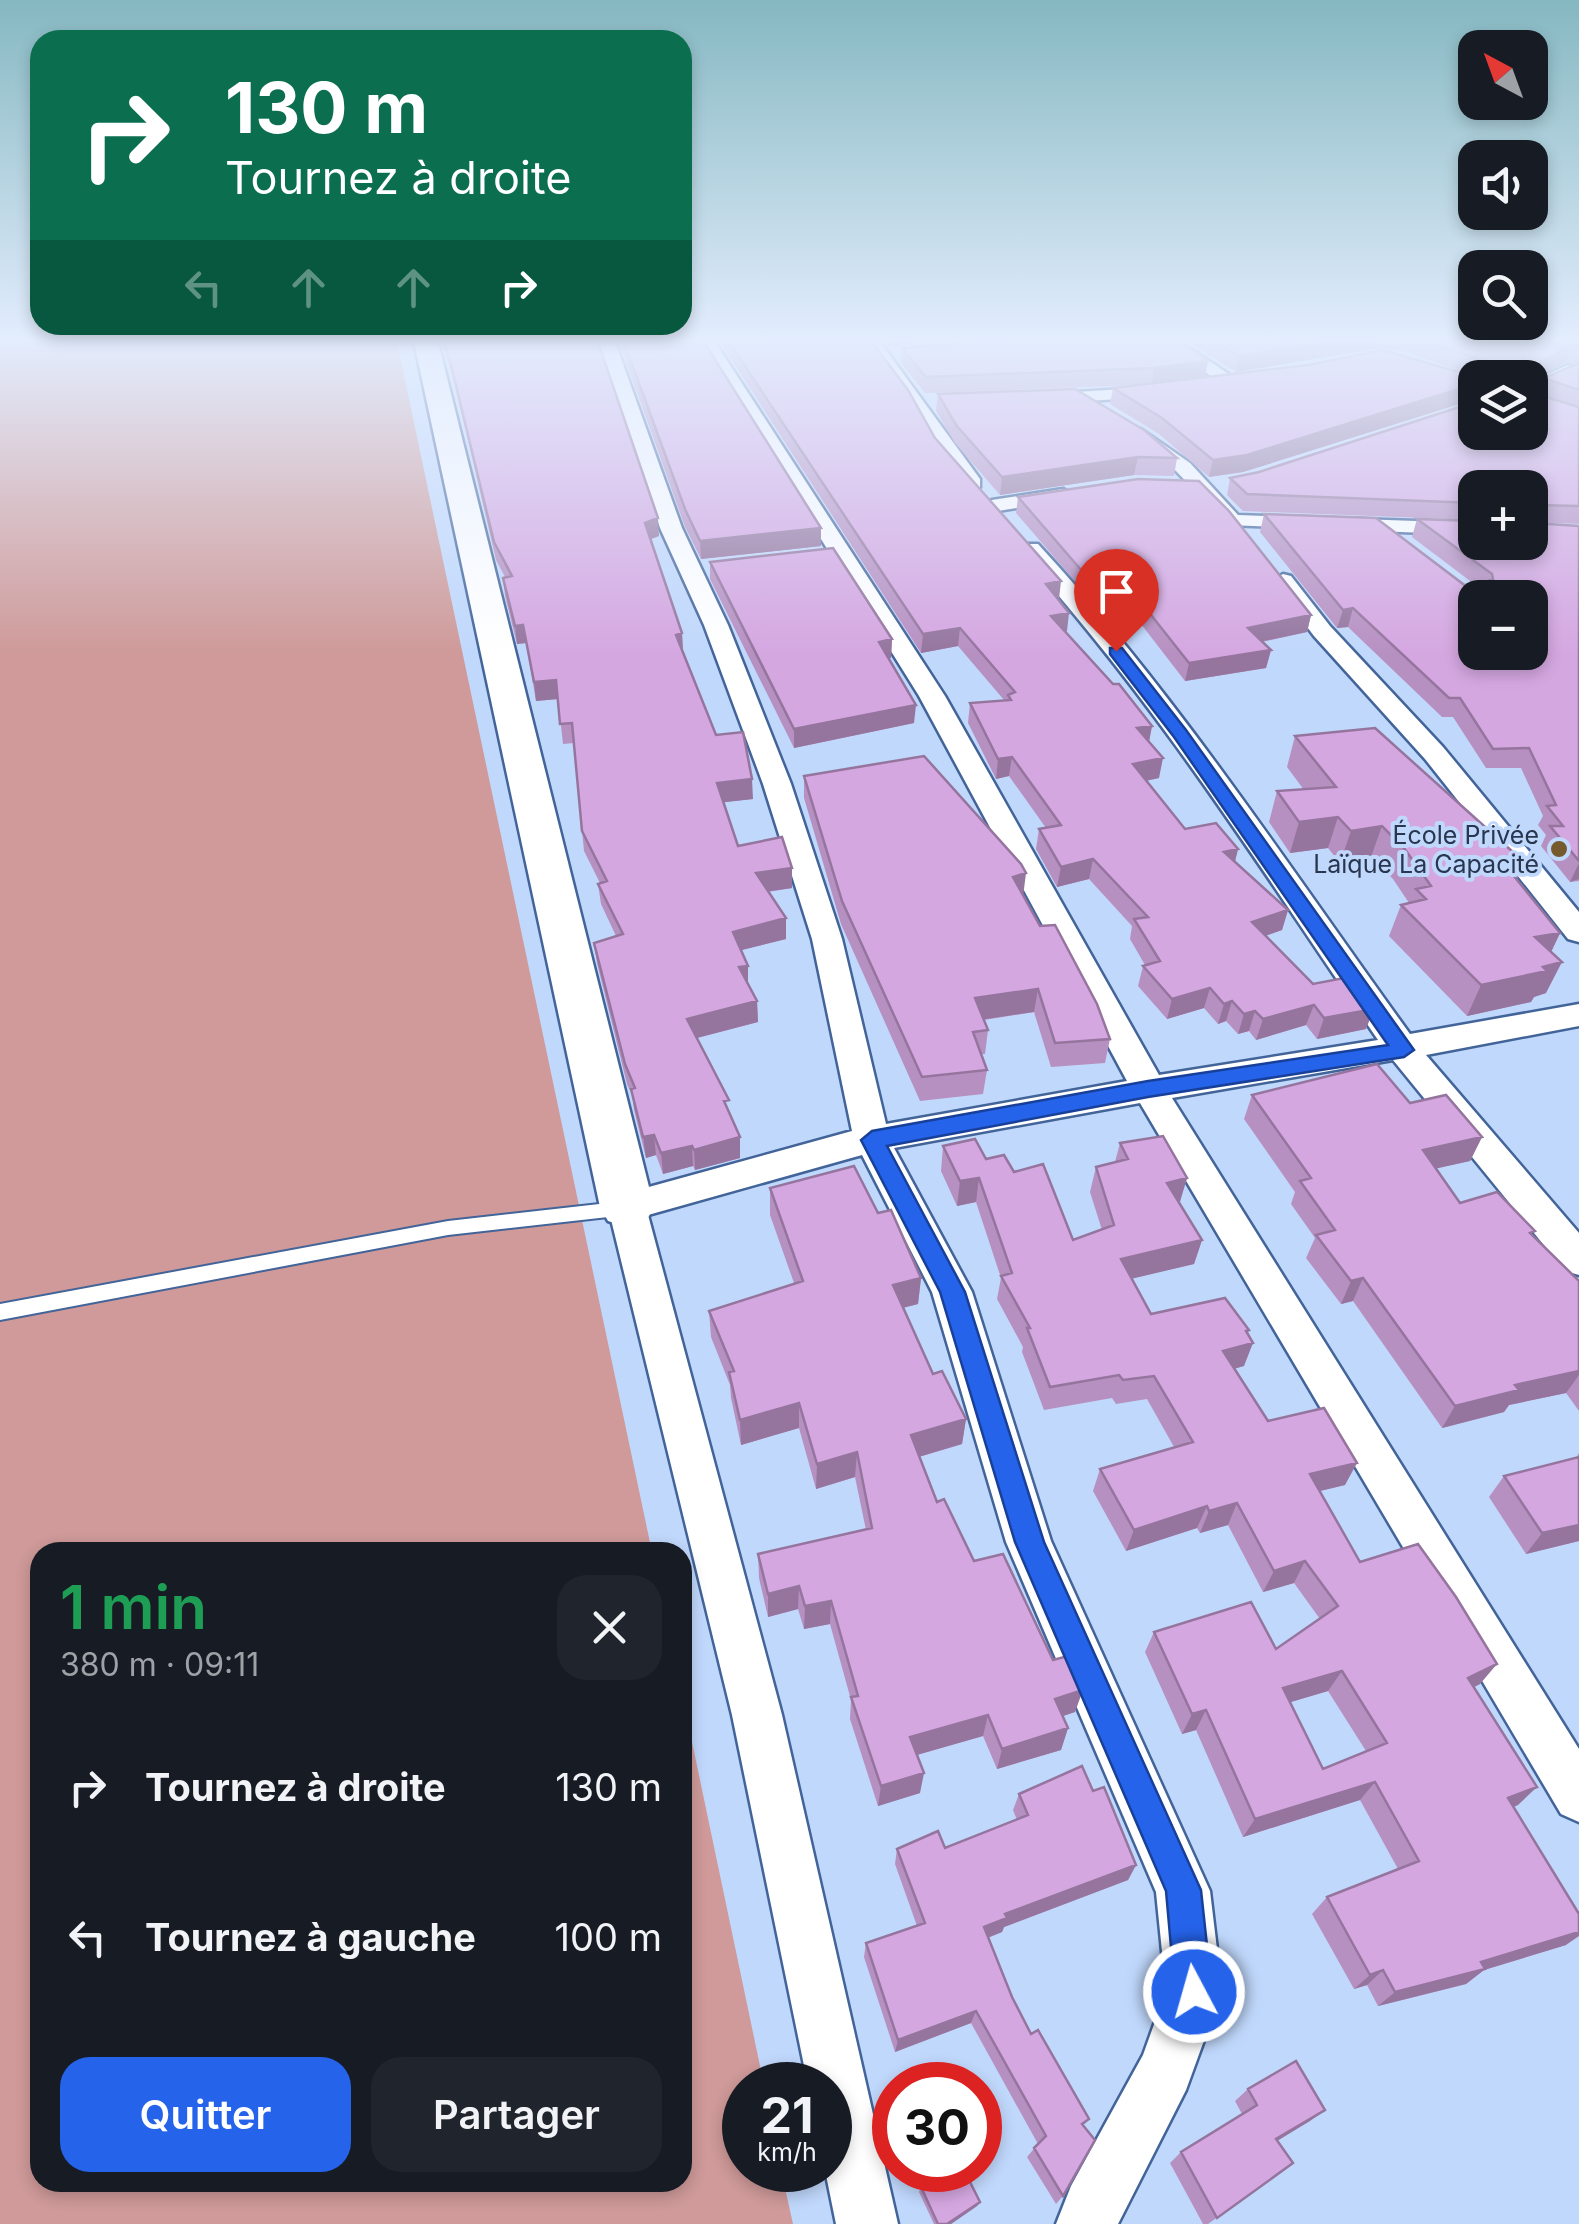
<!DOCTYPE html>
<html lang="fr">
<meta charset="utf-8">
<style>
body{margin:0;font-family:Inter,sans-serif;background:#20242c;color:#f1f3f6;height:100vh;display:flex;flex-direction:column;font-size:38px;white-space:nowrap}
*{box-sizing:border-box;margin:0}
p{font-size:32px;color:#9ea1a6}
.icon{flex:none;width:55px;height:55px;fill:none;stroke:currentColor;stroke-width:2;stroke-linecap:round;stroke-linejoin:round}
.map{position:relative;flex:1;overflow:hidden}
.details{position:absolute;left:30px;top:1542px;width:662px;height:650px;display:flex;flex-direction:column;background:#171b24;border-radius:30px;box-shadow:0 5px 15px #0003}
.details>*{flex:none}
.hud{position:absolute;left:30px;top:30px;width:662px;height:305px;border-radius:30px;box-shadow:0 5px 15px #0003;background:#0b6e4f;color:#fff;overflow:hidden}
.needle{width:65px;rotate:319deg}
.tools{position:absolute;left:1458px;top:30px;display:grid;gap:20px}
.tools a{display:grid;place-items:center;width:90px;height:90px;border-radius:20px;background:#171b24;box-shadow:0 5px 15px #0003;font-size:50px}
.speed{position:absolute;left:722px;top:2062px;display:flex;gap:20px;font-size:50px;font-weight:700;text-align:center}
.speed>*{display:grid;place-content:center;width:130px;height:130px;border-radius:50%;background:#171b24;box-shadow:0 5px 15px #0003;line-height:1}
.speed small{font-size:25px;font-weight:400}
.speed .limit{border:15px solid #d22;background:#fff;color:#111}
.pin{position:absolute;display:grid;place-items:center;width:85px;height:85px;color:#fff;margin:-102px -42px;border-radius:50% 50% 50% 0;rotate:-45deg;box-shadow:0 0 10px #0007}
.pin .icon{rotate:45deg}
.me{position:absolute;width:110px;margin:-55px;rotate:354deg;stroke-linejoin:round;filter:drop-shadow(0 0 8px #0008)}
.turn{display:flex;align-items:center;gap:35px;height:210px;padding:0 30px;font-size:45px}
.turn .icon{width:130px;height:130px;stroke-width:2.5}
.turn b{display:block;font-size:70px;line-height:85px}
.lanes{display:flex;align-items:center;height:95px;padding:0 30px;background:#0003;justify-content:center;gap:50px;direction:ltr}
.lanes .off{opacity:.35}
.round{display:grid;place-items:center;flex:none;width:105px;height:105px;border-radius:30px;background:#20242c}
.head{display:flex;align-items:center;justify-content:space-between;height:170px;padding:0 30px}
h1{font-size:60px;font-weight:600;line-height:75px;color:#1e9e55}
.button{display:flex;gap:20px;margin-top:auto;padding:20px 30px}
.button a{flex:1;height:115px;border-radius:30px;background:#2563eb;color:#fff;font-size:40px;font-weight:600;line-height:115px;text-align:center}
.button a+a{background:#20242c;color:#f1f3f6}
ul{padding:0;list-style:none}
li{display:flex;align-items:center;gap:30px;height:150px;padding:0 30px}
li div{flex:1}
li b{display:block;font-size:38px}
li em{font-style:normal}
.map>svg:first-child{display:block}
.green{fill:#cf9a99}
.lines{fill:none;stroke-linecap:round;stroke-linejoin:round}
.service-casing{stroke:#426499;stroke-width:4}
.minor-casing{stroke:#426499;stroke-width:5}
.secondary-casing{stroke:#426499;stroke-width:5}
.service{fill:#fff;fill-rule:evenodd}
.minor{fill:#fff;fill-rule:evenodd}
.secondary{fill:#fff;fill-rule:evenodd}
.wall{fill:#b790c2;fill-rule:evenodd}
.shaded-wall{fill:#95759e}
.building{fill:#d5a7e1;stroke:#95759e;stroke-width:2.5;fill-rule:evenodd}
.route{fill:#2563eb;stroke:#184099;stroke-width:2.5}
.poi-dot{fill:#745a2c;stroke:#c0d8fc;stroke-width:4}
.labels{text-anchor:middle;stroke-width:8;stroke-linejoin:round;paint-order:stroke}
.poi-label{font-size:25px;fill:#28374f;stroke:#c0d8fc;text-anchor:end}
</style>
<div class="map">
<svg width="1579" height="2224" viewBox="0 0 1579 2224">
<rect width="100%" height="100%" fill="#c0d8fc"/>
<!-- green -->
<path class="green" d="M0 342H397L652 1552H40V2182H682L683 1699 764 2085H745V2170H781L793 2224H0Z"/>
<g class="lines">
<defs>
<path id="service" d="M626 1201 633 1203 635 1208 633 1213 626 1215 448 1235 0 1320V1304L448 1221Z"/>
<path id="minor" d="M598 342H615L682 528 728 625 791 784 842 939 886 1124 1127 1081 919 696 698 342H715L945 696 1159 1075 1378 1040C1265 875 1157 703 1022 554L1019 549 1022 544H1038C1177 694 1290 869 1410 1034L1579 1004V1026L1426 1055 1579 1233V1275L1565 1271 1393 1060 1172 1098 1579 1749V1822L1561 1814 1140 1103 894 1148 972 1292 1051 1541 1210 1891 1222 1991 1186 2090 1118 2224H1056L1071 2186 1143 2055 1166 1991 1156 1892 1006 1542 932 1292 862 1155 648 1215 782 1715 898 2224H836L825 2170H830V2085H808L732 1715 608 1207 614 1197 627 1193 852 1131 812 939 763 784 704 625 660 528Z
M863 342H880L980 479V487H966Z
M1161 342H1181L1239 381 1236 385H1224Z
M1568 365 1577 370 1574 374 1530 394V382Z
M1156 387 1162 388V396L1044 404 1035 399 1044 394Z
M1141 429 1190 463 1238 515 1475 523V535L1228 525 1176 471 1134 439 1131 435Z
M1063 489 1073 495 1070 499 992 512 982 506 992 500Z
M1283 574 1291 576 1330 626 1443 747 1579 912V942L1568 939 1425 759 1314 636 1272 581Z"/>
<path id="secondary" d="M414 342H438L654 1207 646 1221 627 1227 608 1221 600 1207Z"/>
</defs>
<!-- service casing -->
<use href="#service" class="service-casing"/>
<!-- minor casing -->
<use href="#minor" class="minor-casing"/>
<!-- secondary casing -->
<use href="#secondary" class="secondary-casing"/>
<!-- service -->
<use href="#service" class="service"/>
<!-- minor -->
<use href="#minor" class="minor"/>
<!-- secondary -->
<use href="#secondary" class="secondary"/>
</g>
<!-- wall -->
<path class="wall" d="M442 342H598L659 536 650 539 682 633 683 652 716 735 753 799 723 802 738 846 792 888 768 892 786 939 741 950 748 984 757 1001 758 1022 697 1038 740 1137V1158L695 1170 693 1166 663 1174 656 1155 646 1158 634 1110 632 1095 627 1084 597 963 594 943 616 936 601 904 598 884 600 883 584 851 574 743 563 744 558 699 536 701 526 643 517 644 505 596 503 578 505 577 496 560 454 381Z
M619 342H704L821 528V546L701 559 685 527Z
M720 342H872L935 438 1058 600 1067 631 1065 632 1152 726 1149 742 1159 778 1146 781 1185 829 1238 849 1235 862 1288 910 1282 930 1265 936 1313 984 1366 1029 1317 1039 1306 1025 1256 1040 1249 1031 1238 1034 1226 1021 1218 1024 1204 1008 1167 1019 1138 986 1143 966 1145 965 1130 939 1132 926 1089 879 1057 887 1036 849 1039 829 1046 828 1009 776 996 779 968 723 970 703 1004 700 958 646 921 653Z
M1181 342 1205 377H1476L1404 351 1378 348 1236 372 1189 342H1579V524L1534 522 1579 526V881L1570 882 1541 846 1546 835 1538 825 1543 816 1521 768H1486L1453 717H1442L1348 627 1337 628 1260 532 1264 514 1481 592 1482 590 1412 537 1417 519 1530 542 1475 488V520L1243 511 1227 495 1230 478 1530 432 1475 378V399L1243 472 1209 477 1159 434 1110 404 1113 388 1140 385 925 393 901 363 902 348ZM1566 362 1574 365 1544 378 1538 394 1533 393 1532 379Z
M938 394 1177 458 1174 476 1134 475 1000 495 955 443 936 411Z
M1018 497 1311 615 1307 632 1262 642 1271 650 1266 668 1185 681 1114 589 1086 594 1016 513Z
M710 562 892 639 891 658H888L914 723 794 748 710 579Z
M1295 736 1524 862 1517 879 1560 933 1551 952 1546 993 1534 997 1531 1002 1467 1016 1389 936 1401 905 1409 903 1393 879 1371 857 1340 863 1328 848 1290 853 1269 822 1277 791 1304 790 1287 767Z
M804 776 1023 896 1040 926 1110 1039 1105 1063 1051 1067 1034 1012 984 1020 988 1030 985 1054H981L987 1070 983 1094 920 1101 841 924 804 798Z
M1252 1095 1410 1103 1482 1137 1470 1161 1436 1168 1460 1203 1533 1235 1579 1281V1411L1566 1393 1509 1405 1504 1412 1442 1428 1353 1301 1341 1304 1306 1258 1315 1238 1291 1204 1295 1192 1244 1119Z
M1120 1143 1187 1178 1179 1202 1202 1240 1194 1264 1132 1278 1151 1314 1248 1334 1244 1366 1234 1369 1268 1421 1345 1485 1320 1491 1360 1562 1480 1684 1474 1687 1518 1805 1514 1807 1566 1945 1484 1970 1466 1984 1378 2006 1367 1985 1354 1989 1312 1914 1327 1897 1398 1869 1360 1800 1243 1837 1196 1730 1182 1734 1145 1652 1154 1632 1276 1649 1320 1619 1294 1583 1263 1592 1228 1525 1200 1533 1197 1528 1126 1551 1093 1491 1100 1469 1174 1447 1147 1399 1116 1404 1112 1398 1044 1410 1022 1352 1023 1347 997 1299 1001 1278 976 1202 957 1206 941 1171 943 1146 986 1159 1014 1172 1073 1240 1102 1230 1090 1192 1096 1167 1115 1162ZM1328 1691 1366 1751 1323 1769 1290 1702Z
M770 1188 878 1213 921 1278 918 1304 903 1308 933 1374 966 1419 962 1444 919 1457 937 1502 974 1561 1075 1712 1063 1716 1068 1728 1061 1750 997 1769 983 1736 917 1755 920 1793 878 1806 850 1719 851 1700 830 1624 804 1629 798 1609 768 1617 759 1578 758 1554 866 1530 855 1477 816 1489 799 1428 741 1445 731 1398 730 1385 711 1337 709 1311 794 1283 770 1215Z
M1579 1453V1541L1526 1554 1489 1497 1504 1476 1576 1458Z
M1093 1791 1136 1865 1128 1880 1004 1927 1002 1932 988 1938 1012 1997 1031 2034 1089 2119 1083 2126 1063 2196 1056 2204 1027 2157 1038 2144 971 2023 895 2052 864 1957 866 1943 917 1926 895 1864 897 1849 945 1848 1017 1820 1013 1810 1019 1794Z
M1248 2089 1325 2110 1277 2141 1293 2163 1208 2224H1203L1170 2163 1181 2152 1242 2114 1235 2101Z
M921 2187 977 2206 951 2224H934L919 2192Z"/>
<!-- shaded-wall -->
<path class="shaded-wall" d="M888 342H936L888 346Z
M1324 342H1380L1378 348 1236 372 1239 356Z
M1572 346 1566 362 1530 380 1532 366Z
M1208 361 1205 377 1152 384 1154 368Z
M1475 384V399L1243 472 1209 477 1213 460Z
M1138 457 1134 475 1000 495 1002 477Z
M658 518 659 536 646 541 645 523Z
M821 528V546L701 559 700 541Z
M1117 572 1114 589 1086 594 1088 578Z
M1061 581 1059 599 1046 584Z
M1353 608 1348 627 1337 628 1343 610Z
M1069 613 1067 631 1048 634 1051 616Z
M1311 615 1307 632 1244 645 1248 628Z
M523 625 526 643 517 644 515 626Z
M960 628 958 646 921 653 923 634Z
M682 633 683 652 676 635Z
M892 639 891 658 878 660 879 642Z
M1271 650 1266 668 1185 681 1189 663Z
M556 680 558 699 536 701 534 682Z
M916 705 914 723 794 748V729Z
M1152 726 1148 746 1137 728Z
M1012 757 1009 776 996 779 998 759Z
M1163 758 1159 778 1129 784 1133 764Z
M752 779 753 799 718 803 717 783Z
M1338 817 1328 848 1290 853 1299 822Z
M1382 826 1371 857 1340 863 1351 831Z
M1238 849 1233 869 1224 852Z
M1093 859 1089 879 1057 887 1061 867Z
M1524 862 1510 893 1505 865Z
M1579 863V879L1570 882Z
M792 868V888L756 893V873Z
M1026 873 1023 897 1013 877Z
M1288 910 1282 930 1246 943 1252 922Z
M786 918V939L734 952 733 932Z
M1560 933 1545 965 1535 937Z
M1562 962 1546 993 1534 997 1531 1002 1467 1016 1481 985Z
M748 966V986L739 967Z
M1210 988 1204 1008 1167 1019 1172 999Z
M1038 989 1034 1012 972 1021 975 998Z
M757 1001 758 1022 689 1040 687 1019Z
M1232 1001 1226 1021 1218 1024 1224 1004Z
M1314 1005 1306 1025 1256 1040 1263 1019Z
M1374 1009 1366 1029 1317 1039 1324 1018Z
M1255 1011 1249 1031 1238 1034 1244 1014Z
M654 1135 656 1155 646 1158 643 1137Z
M740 1137V1158L695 1170 694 1150Z
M1482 1137 1470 1161 1412 1174 1423 1150Z
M692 1146 693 1166 663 1174 661 1153Z
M979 1178 976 1202 957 1206 960 1181Z
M1187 1178 1180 1202 1160 1207 1167 1183Z
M1202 1240 1194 1264 1114 1283 1121 1259Z
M921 1278 918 1304 890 1311 893 1285Z
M1363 1278 1353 1301 1341 1304 1351 1281Z
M1249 1330 1243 1345 1253 1343 1244 1366 1214 1374 1223 1351Z
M1579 1371V1375L1566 1393 1509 1405 1504 1412 1442 1428 1455 1406 1515 1385Z
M799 1403V1428L741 1445 740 1420Z
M966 1419 962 1444 908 1460 911 1435Z
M857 1452 855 1477 816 1489 817 1464Z
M1357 1463 1345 1485 1299 1496 1310 1474Z
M1237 1503 1228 1525 1200 1533 1209 1511Z
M1207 1506 1197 1528 1126 1551 1134 1530Z
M1579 1525V1541L1526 1554 1542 1533Z
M1305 1561 1294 1583 1263 1592 1274 1571Z
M799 1586 798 1609 768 1617V1594Z
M831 1601 830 1624 804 1629 805 1606Z
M1497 1664 1480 1684 1452 1698 1468 1678Z
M1342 1671 1328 1691 1271 1708 1283 1688Z
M1083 1690 1075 1712 1048 1721 1055 1699Z
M1206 1710 1196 1730 1182 1734 1192 1714Z
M988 1715 983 1736 906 1758 910 1737Z
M1068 1728 1061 1750 997 1769 1002 1749Z
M924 1773 920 1793 878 1806 881 1786Z
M1375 1782 1360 1800 1243 1837 1255 1819Z
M1537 1787 1518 1805 1490 1816 1508 1798Z
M1136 1865 1128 1880 1004 1927 1002 1932 979 1941 984 1927 1005 1914Z
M1579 1932V1936L1566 1945 1484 1970 1466 1984 1378 2006 1395 1992 1481 1962Z
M1383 1970 1367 1985 1354 1989 1370 1975Z
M976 2011 971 2023 895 2052 898 2040Z
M1325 2110 1310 2121 1262 2150 1276 2139Z
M980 2202 977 2206 951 2224H947Z"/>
<!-- building -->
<path class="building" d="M444 342H598L658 518 645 523 682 633 676 635 716 735 743 732 752 779 717 783 738 846 782 837 792 868 756 873 786 918 733 932 748 966 739 967 757 1001 687 1019 729 1100 724 1101 740 1137 694 1150 692 1146 661 1153 654 1135 643 1137 631 1089 635 1088 625 1064 594 943 623 934 598 884 607 881 582 831 572 723 560 724 556 680 534 682 523 625 515 626 503 578 512 576 494 542 451 365Z
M624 342H704L821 528 700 541 685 509Z
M729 342H872L908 390 935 438 1061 581 1046 584 1069 613 1051 616 1113 684H1119L1152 726 1137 728 1163 758 1133 764 1185 829 1216 823 1238 849 1224 852 1288 910 1252 922 1313 984 1349 977 1374 1009 1324 1018 1314 1005 1263 1019 1255 1011 1244 1014 1232 1001 1224 1004 1210 988 1172 999 1143 966 1160 961 1134 919 1148 917 1093 859 1061 867 1039 829 1061 825 1012 757 998 759 970 703 1011 700 1008 695 1015 692 960 628 923 634Z
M972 342H1180L1208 361 1154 368 926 377 902 348Z
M1217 342H1324L1239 356Z
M1428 342H1579V349L1572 346 1532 366 1533 393 1579 407V506L1537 505 1533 508 1534 523 1579 526V861L1550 826H1563L1547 806 1556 805 1529 748 1493 749 1460 698H1449L1353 608 1343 610 1264 514 1376 518 1471 590 1481 592 1485 582 1493 579 1492 574 1417 519 1475 521V542H1530V488H1475V503L1247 494 1230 478 1259 472 1475 402V432H1530V378H1479L1484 374 1481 360ZM1475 598H1530V652H1475Z
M1382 350 1479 378H1475V384L1247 455 1213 460 1162 418 1113 388 1309 365Z
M1579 363V390L1544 378Z
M1075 389 1144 430 1177 458 1138 457 1002 477 956 425 938 394Z
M1138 479 1199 481 1229 511 1311 615 1248 628 1271 650 1189 663 1117 572 1088 578 1018 497Z
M833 548 892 639 879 642 916 705 794 729 710 562Z
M1375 728 1524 862 1505 865 1560 933 1535 937 1562 962 1543 967 1547 971 1481 985 1401 905 1426 899 1416 889 1431 886 1404 848 1382 826 1351 831 1338 817 1299 822 1277 791 1336 787 1295 736Z
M924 756 1021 864 1026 873 1013 877 1040 926 1055 925 1097 1004 1110 1039 1055 1043 1038 989 975 998 988 1030 973 1032 987 1070 922 1077 842 901 804 776Z
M1377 1064 1410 1103 1446 1095 1482 1137 1423 1150 1460 1203 1497 1192 1535 1231 1530 1233 1579 1281V1371L1515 1385 1519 1390 1455 1406 1363 1278 1351 1281 1316 1235 1335 1230 1300 1181 1311 1178 1252 1095Z
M1163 1136 1187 1178 1167 1183 1202 1240 1121 1259 1151 1314 1225 1298 1249 1330 1246 1331 1253 1343 1223 1351 1268 1421 1324 1408 1357 1463 1310 1474 1360 1562 1418 1544 1456 1597 1497 1664 1468 1678 1537 1787 1508 1798 1579 1914V1932L1481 1962 1485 1969 1395 1992 1383 1970 1370 1975 1327 1897 1419 1861 1375 1782 1255 1819 1206 1710 1192 1714 1154 1632 1251 1602 1276 1649 1338 1606 1305 1561 1274 1571 1237 1503 1209 1511 1207 1506 1134 1530 1100 1469 1193 1442 1154 1376 1123 1380 1119 1375 1050 1387 1027 1328H1030L1001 1276 1012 1273 979 1178 960 1181 943 1146 975 1139 986 1159 1004 1155 1014 1172 1043 1164 1073 1240 1114 1225 1096 1167 1128 1159 1120 1143ZM1342 1671 1387 1743 1323 1769 1283 1688Z
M854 1166 878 1213 891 1210 921 1278 893 1285 933 1374 942 1371 966 1419 911 1435 937 1502 944 1499 974 1561 1003 1554 1053 1660 1068 1656 1083 1690 1055 1699 1068 1728 1002 1749 988 1715 910 1737 924 1773 881 1786 851 1697 858 1696 831 1601 805 1606 799 1586 768 1594 758 1554 872 1528 857 1452 817 1464 799 1403 740 1420 729 1372 734 1371 709 1311 803 1281 770 1188Z
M1579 1457V1525L1542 1533 1504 1476Z
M1082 1766 1093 1791 1104 1787 1136 1865 1005 1914 1007 1918 984 1927 1012 1997 1031 2034 1038 2030 1089 2119 1082 2124 1095 2140 1063 2196 1034 2148 1046 2136 976 2011 898 2040 866 1943 925 1923 897 1849 938 1831 945 1848 1028 1815 1019 1794Z
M1296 2061 1325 2110 1276 2139 1293 2163 1217 2218 1181 2152 1257 2105 1248 2089Z
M948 2170H964L980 2202 947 2224H938L921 2187Z"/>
<!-- sky -->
<linearGradient id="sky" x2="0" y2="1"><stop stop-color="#85b8c1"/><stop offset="0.52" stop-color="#e3edfe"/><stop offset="1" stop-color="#e3edfe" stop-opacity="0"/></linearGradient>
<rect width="1579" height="654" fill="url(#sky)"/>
<!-- route -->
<path class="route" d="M1110 648H1122L1186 730 1414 1050 1404 1057 1148 1097 887 1146 965 1292 1044 1542 1201 1890 1212 1992 1206 2004 1194 2010 1181 2004 1175 1992 1166 1891 1015 1542 940 1292 861 1140 872 1131 1148 1081 1388 1045 1174 737 1110 654Z"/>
<!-- markers -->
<circle class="poi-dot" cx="1559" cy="849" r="10"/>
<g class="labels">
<!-- poi labels -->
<g class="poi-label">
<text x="1539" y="844">École Privée<tspan x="1539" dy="29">Laïque La Capacité</tspan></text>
</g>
</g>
</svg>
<div class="tools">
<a><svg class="needle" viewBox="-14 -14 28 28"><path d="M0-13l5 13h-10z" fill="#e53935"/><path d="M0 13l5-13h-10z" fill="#9ea1a6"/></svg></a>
<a><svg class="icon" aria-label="sound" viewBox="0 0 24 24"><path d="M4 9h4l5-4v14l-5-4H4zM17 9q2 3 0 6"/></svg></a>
<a><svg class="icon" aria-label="search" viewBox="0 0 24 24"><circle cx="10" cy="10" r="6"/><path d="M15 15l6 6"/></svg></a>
<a><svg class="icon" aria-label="layers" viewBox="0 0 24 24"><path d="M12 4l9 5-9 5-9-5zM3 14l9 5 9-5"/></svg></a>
<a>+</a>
<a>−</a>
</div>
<div class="speed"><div>21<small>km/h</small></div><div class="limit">30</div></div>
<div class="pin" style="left:1116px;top:651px;background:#d93025"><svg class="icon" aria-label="arrive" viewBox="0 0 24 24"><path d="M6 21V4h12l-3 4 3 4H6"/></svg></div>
<svg class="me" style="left:1194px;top:1992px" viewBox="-20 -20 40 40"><circle r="17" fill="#2563eb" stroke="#fff" stroke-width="3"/><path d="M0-11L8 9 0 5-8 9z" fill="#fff"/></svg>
<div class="hud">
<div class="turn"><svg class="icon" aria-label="right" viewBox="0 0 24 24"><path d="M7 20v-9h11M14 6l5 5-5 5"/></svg><div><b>130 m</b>Tournez à droite</div></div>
<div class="lanes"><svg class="icon off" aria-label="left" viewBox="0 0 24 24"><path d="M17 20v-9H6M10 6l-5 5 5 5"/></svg><svg class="icon off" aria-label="ahead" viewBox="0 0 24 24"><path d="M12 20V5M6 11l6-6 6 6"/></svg><svg class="icon off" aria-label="ahead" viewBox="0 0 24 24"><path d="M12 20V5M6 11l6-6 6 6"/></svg><svg class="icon" aria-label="right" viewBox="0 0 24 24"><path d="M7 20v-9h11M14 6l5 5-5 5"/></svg></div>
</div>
<section class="details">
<div class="head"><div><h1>1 min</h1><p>380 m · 09:11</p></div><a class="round"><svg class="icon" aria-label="close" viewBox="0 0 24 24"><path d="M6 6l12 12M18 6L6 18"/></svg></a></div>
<ul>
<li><svg class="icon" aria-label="right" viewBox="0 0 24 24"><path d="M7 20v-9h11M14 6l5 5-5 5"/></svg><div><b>Tournez à droite</b></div><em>130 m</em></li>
<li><svg class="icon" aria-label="left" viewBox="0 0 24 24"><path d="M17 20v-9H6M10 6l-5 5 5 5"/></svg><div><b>Tournez à gauche</b></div><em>100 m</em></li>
</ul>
<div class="button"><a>Quitter</a><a>Partager</a></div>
</section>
</div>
